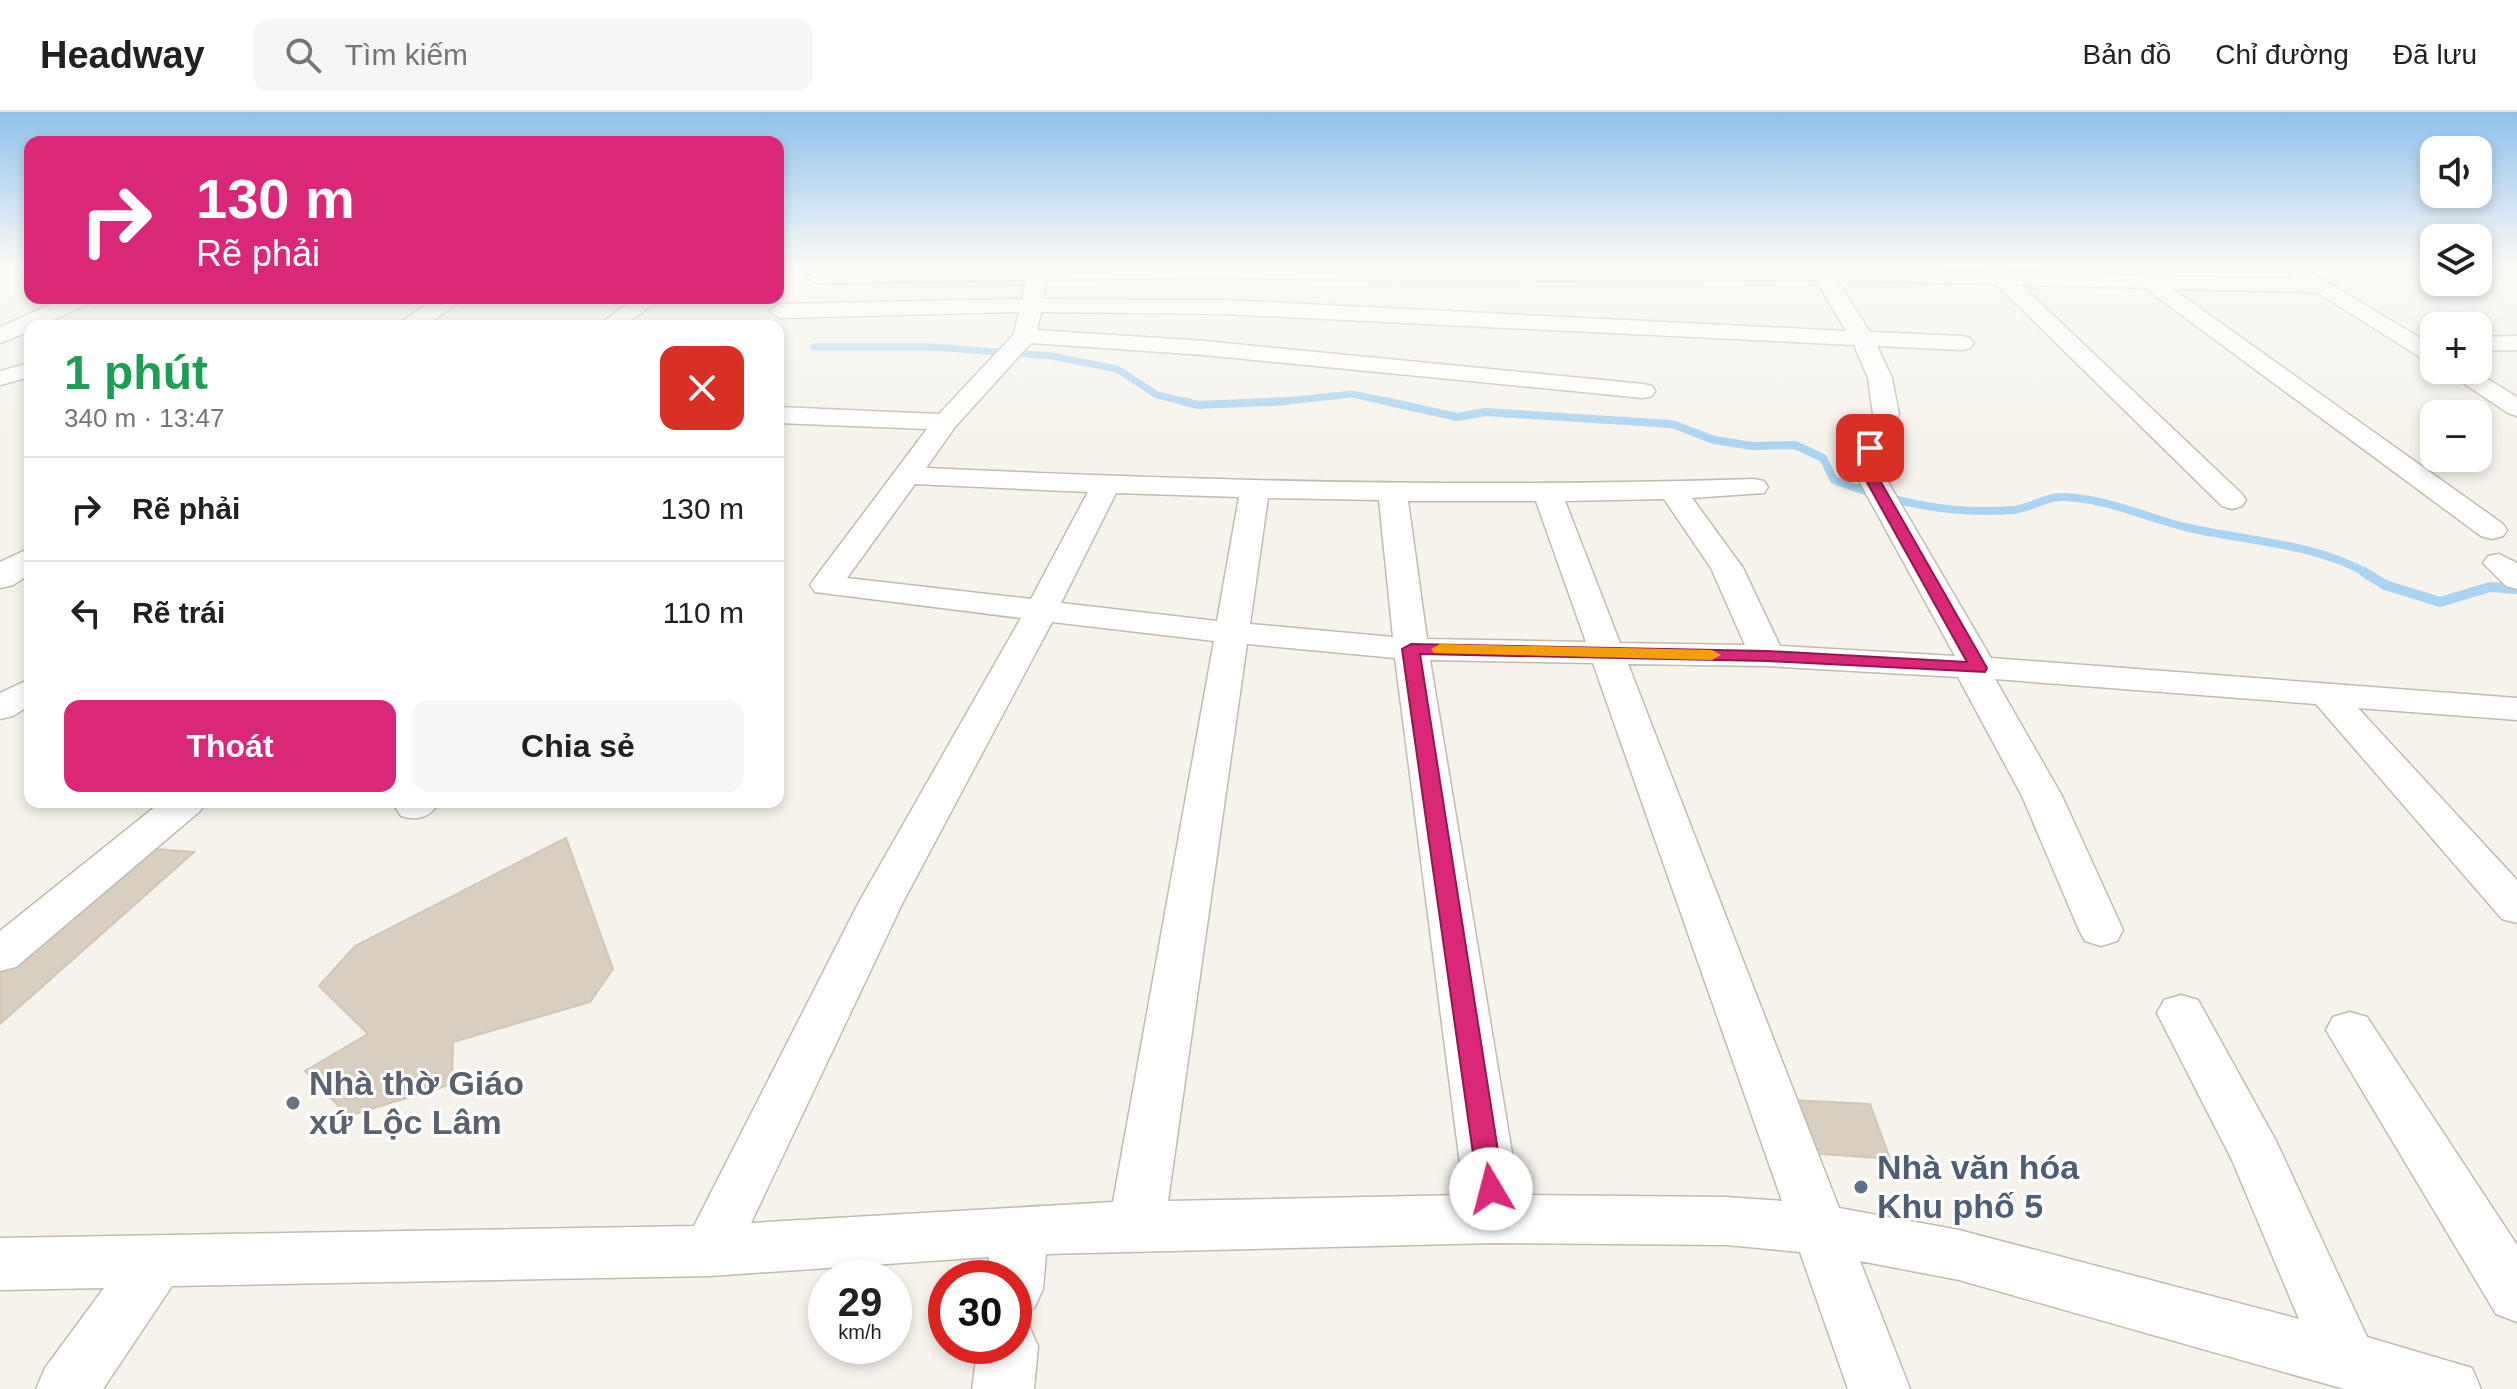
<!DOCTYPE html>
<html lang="vi">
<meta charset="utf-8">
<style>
body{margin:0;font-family:Arial,sans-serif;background:#f6f6f6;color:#202124;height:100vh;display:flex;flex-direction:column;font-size:30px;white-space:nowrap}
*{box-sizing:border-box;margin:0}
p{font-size:26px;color:#757577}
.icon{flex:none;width:44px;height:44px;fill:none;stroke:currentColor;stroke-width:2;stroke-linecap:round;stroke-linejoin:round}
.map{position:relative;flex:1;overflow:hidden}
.drawer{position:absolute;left:24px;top:208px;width:760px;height:488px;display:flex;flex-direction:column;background:#fff;border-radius:16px;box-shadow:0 4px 12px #0003}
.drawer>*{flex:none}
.hud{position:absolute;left:24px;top:24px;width:760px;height:168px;border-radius:16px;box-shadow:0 4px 12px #0003;background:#db2777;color:#fff;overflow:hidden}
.tools{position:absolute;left:2420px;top:24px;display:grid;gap:16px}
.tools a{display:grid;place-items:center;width:72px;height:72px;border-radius:16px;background:#fff;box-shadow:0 4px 12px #0003;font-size:40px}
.speed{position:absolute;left:808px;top:1148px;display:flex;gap:16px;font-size:40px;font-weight:700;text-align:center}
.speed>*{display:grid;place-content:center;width:104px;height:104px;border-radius:50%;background:#fff;box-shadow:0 4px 12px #0003;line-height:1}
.speed small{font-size:20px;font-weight:400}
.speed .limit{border:12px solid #d22;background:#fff;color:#111}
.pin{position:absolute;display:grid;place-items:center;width:68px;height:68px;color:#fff;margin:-34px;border-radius:16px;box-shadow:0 4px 12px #0006}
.me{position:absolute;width:88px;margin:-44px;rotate:352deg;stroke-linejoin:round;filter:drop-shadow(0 0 6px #0008)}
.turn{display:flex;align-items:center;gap:28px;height:168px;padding:0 40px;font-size:36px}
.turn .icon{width:104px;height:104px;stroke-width:2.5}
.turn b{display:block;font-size:56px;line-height:68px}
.round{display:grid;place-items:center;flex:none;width:84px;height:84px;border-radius:16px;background:#f6f6f6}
.overview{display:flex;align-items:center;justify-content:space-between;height:136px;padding:0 40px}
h1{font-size:48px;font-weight:700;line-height:60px;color:#1e9e55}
.action{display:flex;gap:16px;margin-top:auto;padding:16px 40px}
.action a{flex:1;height:92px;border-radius:16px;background:#db2777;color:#fff;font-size:32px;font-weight:700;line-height:92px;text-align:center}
.action a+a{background:#f6f6f6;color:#202124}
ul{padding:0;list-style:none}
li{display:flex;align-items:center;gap:24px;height:104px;padding:0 40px;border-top:2px solid #e0e0e0}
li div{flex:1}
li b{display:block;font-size:30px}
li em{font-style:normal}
header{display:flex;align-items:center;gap:48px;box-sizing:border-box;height:112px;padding:0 40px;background:#fff;border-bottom:2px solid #e0e0e0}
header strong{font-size:38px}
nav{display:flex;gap:44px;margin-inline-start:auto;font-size:28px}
.search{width:560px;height:72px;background:#f6f6f6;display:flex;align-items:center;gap:20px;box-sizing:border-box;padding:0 28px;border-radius:16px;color:#757577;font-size:30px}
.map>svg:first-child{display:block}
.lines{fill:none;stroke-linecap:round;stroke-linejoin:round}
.stream-far2{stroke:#a9d4f2;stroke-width:7}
.stream-far1{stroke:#a9d4f2;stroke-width:8}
.stream{stroke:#a9d4f2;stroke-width:10}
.building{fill:#d8cfc1;stroke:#d3c7b4;stroke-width:2}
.minor-casing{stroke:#c2bbae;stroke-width:3}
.tertiary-casing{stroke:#c2bbae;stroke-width:3}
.minor{fill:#fff;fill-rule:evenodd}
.tertiary{fill:#fff;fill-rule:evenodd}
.route{fill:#db2777;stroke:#8e194d;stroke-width:2}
.slow{fill:#f59e0b}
.worship-dot{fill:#6b7280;stroke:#fff;stroke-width:3}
.service-dot{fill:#5c6f8a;stroke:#fff;stroke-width:3}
.labels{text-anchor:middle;stroke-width:6;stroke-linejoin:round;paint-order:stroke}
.near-worship-label{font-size:34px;font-weight:bold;fill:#5b616d;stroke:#fff;text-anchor:start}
.near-service-label{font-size:34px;font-weight:bold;fill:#4e5e75;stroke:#fff;text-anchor:start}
</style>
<header>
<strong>Headway</strong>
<div class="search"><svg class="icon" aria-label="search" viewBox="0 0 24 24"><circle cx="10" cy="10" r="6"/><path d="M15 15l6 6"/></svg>Tìm kiếm</div>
<nav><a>Bản đồ</a><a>Chỉ đường</a><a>Đã lưu</a></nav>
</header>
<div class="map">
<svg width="2517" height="1277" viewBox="0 0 2517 1277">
<rect width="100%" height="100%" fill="#f6f3ec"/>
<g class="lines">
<!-- stream-far2 -->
<path class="stream-far2" d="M814 235H932L1051 244 1117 257 1157 283 1191 291
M1269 291 1352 282 1394 291"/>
<!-- stream-far1 -->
<path class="stream-far1" d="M1182 289 1198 293 1287 289
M1385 289 1457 305 1485 300 1672 312 1714 328 1752 334 1795 333 1823 346 1834 368C1892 390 1950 403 2013 398 2029 397 2045 385 2060 385 2103 385 2144 405 2185 415 2243 429 2317 431 2368 462"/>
<!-- stream -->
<path class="stream" d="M2364 460 2385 473 2440 490 2490 475 2517 477"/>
</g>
<!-- building -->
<path class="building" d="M1737 153H1806L1809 158 1738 155Z
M566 726 613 857 590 890 453 930 452 972 348 1004 305 959 368 922 319 874 355 834Z
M144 736 194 740 0 912V856Z
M1790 988 1870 992 1890 1047 1810 1041Z"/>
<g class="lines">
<defs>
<path id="minor" d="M1029 153 1808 156 1806 153H1826L1828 156 1984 160V153H2000L2007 160 2138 163 2146 161 2155 164 2296 167 2287 159 2290 155 2298 153 2434 234V251L2426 249 2317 180 2173 177 2503 412 2507 418 2503 424 2492 427 2481 424 2145 176 2021 173 2242 382 2246 388 2242 394 2232 397 2222 394 1996 172 1837 168 1870 220 1962 224 1970 226 1974 231 1970 236 1962 238 1877 234 1892 266 1899 302 1884 338 1885 365 1991 546 2517 586V608L2358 596 2517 768V811L2502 807 2316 592 1995 567 2062 684 2123 818 2117 829 2101 834 2085 829 2079 818 2022 684 1958 565 1767 554 1628 552 1839 1096 1959 1118 2299 1207 2232 1048 2157 901 2164 888 2181 883 2198 888 2276 1029 2367 1225 2472 1256 2481 1277H2344L1959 1168 1860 1149 1910 1277H1848L1800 1140 1726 1133 1495 1131 1046 1142 1043 1177 1034 1196 1014 1203V1166H986L989 1145 710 1164 172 1174 103 1277H36L45 1256 104 1176 0 1178V1126L694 1114 859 790 1021 506 815 480 810 473 815 466 927 317 778 311V295L939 302 1014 222 1019 200 780 206 769 199 780 192 1022 187 1026 168 817 171 807 165 817 159ZM1211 165 1409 169 1816 168 1846 219 1223 188 1043 187 1046 168ZM1041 200 1223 202 1854 233 1868 266 1873 302 1857 338V365L1955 544 1780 534 1743 456 1692 386 1764 381 1768 375 1764 369 1754 367C1477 376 1203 369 926 356L955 315 1031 231 1204 243 1643 286 1652 284 1655 279 1652 274 1643 272 1204 229 1037 218ZM915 372 1088 380 1031 487 847 466ZM1116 381 1239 385 1217 509 1061 491ZM1268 386 1379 388 1393 525 1250 512ZM1664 387 1711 456 1745 533 1620 531 1565 389ZM1408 389H1536L1586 530 1427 527ZM1052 510 1214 529 1113 1090 751 1111 903 790ZM1247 532 1395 546 1464 1083 1168 1089ZM1430 548 1593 551 1782 1089 1726 1085 1519 1083Z
M2499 153H2517V162Z
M65 186H93L90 191 40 214H30V219L0 231V215Z
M636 186H662L623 214H597Z
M2517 224V238L2478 239V225Z
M30 251V265L0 273V259Z
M2444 258H2473L2517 285V304L2508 301Z
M2499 442 2517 451V477L2506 474 2483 451 2488 444Z
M30 567V593L13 604 0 607V581Z
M161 690H206L200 699 16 855 0 859V819Z
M398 690H440C429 706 419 709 401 704L395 695Z
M2350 900 2367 905 2517 1133V1210L2496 1202 2326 918 2333 905Z
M1014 1208 1029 1214 1038 1234 1034 1277H972L978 1234H1014Z"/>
<path id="tertiary" d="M435 186H464L426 214H396Z
M30 436V462L13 473 0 476V450Z"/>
</defs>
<!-- minor casing -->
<use href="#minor" class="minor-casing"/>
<!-- tertiary casing -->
<use href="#tertiary" class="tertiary-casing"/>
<!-- minor -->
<use href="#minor" class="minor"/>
<!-- tertiary -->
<use href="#tertiary" class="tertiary"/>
</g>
<!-- sky -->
<linearGradient id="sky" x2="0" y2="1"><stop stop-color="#8fc1ec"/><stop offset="0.46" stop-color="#fbfaf6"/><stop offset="1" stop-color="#fbfaf6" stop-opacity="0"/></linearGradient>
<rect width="2517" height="332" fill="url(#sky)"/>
<!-- route -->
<path class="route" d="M1870 332 1877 336 1878 365 1987 556 1985 560 1767 549 1420 542 1504 1077 1500 1085 1491 1088 1481 1085 1478 1077 1402 537 1411 532 1767 539 1967 550 1864 365V336Z"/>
<!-- slow -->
<path class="slow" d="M1440 532 1712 538 1721 543 1712 548 1434 541 1431 537Z"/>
<!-- markers -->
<circle class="worship-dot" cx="293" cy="991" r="8"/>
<circle class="service-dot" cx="1861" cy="1075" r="8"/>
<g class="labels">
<!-- near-worship labels -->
<g class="near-worship-label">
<text x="309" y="983">Nhà thờ Giáo<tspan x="309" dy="39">xứ Lộc Lâm</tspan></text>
</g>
<!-- near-service labels -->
<g class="near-service-label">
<text x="1877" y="1067">Nhà văn hóa<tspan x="1877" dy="39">Khu phố 5</tspan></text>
</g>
</g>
</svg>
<div class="tools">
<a><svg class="icon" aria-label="sound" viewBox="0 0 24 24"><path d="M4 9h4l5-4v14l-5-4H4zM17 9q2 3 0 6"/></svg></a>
<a><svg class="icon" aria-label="layers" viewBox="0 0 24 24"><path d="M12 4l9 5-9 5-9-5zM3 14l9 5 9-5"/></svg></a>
<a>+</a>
<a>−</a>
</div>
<div class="speed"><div>29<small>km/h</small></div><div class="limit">30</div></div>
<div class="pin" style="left:1870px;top:336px;background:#d93025"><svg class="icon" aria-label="arrive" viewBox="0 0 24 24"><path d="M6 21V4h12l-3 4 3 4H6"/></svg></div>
<svg class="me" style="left:1491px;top:1077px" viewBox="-20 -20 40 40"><circle r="19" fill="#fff"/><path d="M0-13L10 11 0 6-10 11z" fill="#db2777"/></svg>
<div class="hud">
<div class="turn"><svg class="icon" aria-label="right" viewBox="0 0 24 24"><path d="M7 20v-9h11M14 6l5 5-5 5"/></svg><div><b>130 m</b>Rẽ phải</div></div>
</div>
<section class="drawer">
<div class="overview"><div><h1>1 phút</h1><p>340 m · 13:47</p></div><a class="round" style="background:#d93025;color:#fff"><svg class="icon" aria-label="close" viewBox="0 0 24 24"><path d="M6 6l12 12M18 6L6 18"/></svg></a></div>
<ul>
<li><svg class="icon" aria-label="right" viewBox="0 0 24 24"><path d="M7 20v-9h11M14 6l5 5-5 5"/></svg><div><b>Rẽ phải</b></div><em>130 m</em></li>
<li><svg class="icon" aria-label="left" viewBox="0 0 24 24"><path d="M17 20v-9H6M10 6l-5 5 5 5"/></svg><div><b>Rẽ trái</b></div><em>110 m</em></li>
</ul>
<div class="action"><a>Thoát</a><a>Chia sẻ</a></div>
</section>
</div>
